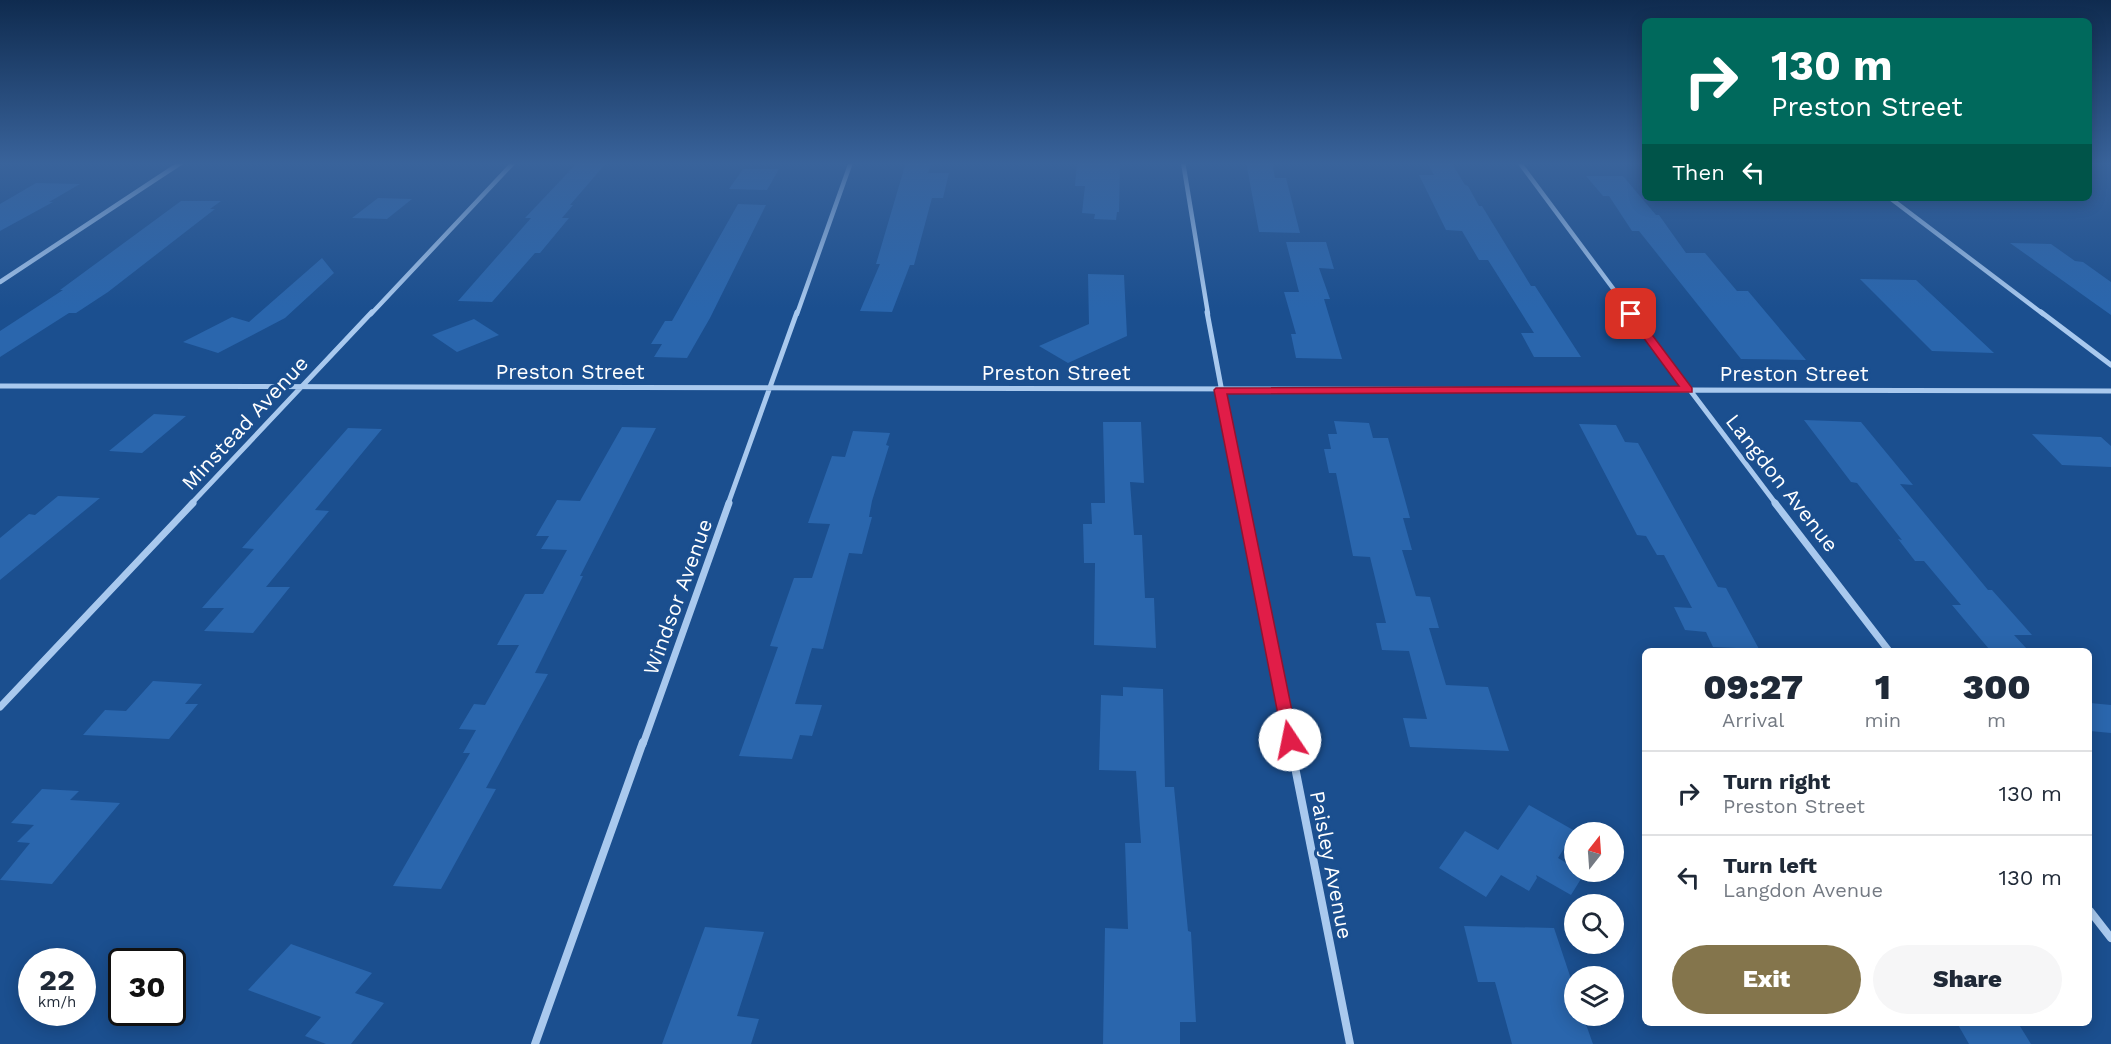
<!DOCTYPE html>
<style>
body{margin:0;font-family:"Work Sans",sans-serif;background:#f6f6f7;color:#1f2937;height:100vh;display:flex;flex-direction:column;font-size:22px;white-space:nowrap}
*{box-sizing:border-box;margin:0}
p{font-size:20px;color:#747a83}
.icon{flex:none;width:33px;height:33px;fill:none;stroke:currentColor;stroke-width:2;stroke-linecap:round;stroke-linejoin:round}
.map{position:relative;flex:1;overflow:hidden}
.side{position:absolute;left:1642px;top:648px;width:450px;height:378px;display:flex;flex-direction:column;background:#fff;border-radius:9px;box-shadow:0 3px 15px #0003}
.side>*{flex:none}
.banner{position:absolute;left:1642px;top:18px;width:450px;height:183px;border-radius:9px;box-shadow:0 3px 15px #0003;background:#00695c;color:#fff;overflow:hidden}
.needle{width:39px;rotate:17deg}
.tools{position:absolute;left:1564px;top:822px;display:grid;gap:12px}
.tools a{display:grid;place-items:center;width:60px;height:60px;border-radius:50%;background:#fff;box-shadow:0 3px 15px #0003;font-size:30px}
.speed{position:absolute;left:18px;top:948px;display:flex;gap:12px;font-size:30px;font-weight:700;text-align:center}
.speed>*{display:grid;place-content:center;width:78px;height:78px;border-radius:50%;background:#fff;box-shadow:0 3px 15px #0003;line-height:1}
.speed small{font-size:15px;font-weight:400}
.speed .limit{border:3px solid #111;border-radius:9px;background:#fff;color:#111}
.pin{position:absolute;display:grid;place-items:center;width:51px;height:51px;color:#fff;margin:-26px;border-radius:12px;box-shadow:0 3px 9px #0006}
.me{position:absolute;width:66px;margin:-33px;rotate:349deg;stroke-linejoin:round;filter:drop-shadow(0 0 4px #0008)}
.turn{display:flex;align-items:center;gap:21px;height:126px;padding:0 30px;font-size:27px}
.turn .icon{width:78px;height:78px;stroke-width:2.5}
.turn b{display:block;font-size:42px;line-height:51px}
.then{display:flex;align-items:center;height:57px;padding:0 30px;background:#0003;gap:12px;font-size:22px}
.eta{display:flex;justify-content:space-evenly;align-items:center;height:102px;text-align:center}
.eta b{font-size:36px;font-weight:800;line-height:42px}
.cta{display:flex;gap:12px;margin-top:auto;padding:12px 30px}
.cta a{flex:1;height:69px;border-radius:36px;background:#84754c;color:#fff;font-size:24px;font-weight:800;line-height:69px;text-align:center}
.cta a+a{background:#f6f6f7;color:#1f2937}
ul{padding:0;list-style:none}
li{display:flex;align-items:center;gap:18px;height:84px;padding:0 30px;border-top:2px solid #e0e1e3}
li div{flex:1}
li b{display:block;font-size:22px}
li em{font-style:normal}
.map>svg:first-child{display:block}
.building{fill:#2a66ad}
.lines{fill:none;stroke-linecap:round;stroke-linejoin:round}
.minor-far3{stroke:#a9c9ee;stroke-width:4.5}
.minor-far2{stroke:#a9c9ee;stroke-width:5}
.minor-far1{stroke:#a9c9ee;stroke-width:7}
.minor{stroke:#a9c9ee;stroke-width:8}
.route{fill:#e11d48;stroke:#92132f;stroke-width:1.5}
.labels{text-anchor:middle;stroke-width:6;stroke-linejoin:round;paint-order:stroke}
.street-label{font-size:21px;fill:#fff;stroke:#1b4f8f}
</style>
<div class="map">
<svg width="2111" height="1044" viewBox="0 0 2111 1044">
<rect width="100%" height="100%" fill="#1b4f8f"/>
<!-- building -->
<path class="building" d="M578 162H607L570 205H573L562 218H569L540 253H535L492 302 458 301 531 218H525Z
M906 162H932L928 173H949L943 198H932L914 265H910L892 312 860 311 880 264H876Z
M1077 162 1120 163 1119 212H1117L1116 220 1094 219 1095 214 1082 213 1085 186H1075Z
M1246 162H1272L1275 178H1286L1300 233 1259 232Z
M1427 162H1451L1465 185 1468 186 1479 206H1482L1531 286H1535L1581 357H1534L1521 333H1534L1488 260H1479L1462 231 1446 230 1419 175H1434Z
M743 169H779L767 190 729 189Z
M1586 176H1623L1656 215H1659L1686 253H1705L1737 291H1748L1806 360 1741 359 1639 231H1632L1609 196H1603Z
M36 183 80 184 49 202H53L0 231V204Z
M378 198 412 199 387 219 352 218Z
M181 201H221L210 209H215L108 292 76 313H69L0 357V331L63 290H60Z
M738 204 766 205 710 318 687 358 654 357 662 344H651L665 321H672Z
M1286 242H1326L1334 269 1319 268 1330 299H1324L1342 359 1296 358 1291 334H1296L1284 292H1299Z
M2010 243 2051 244 2075 261 2083 262 2111 282V315Z
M322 258 334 273 285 318 218 353 183 342 232 317 249 322Z
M1088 274 1124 275 1127 336 1068 363 1039 346 1089 324Z
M1860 279 1916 280 1994 353 1932 351Z
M474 319 499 335 457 352 432 335Z
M154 414 186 416 142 453 109 451Z
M1804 420 1861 422 1913 485 1900 484 1988 590H1992L2032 635H2014L2027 649H1989L1952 605H1961L1924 561H1915L1898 539 1902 540 1857 483 1851 482Z
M1334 421 1369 423 1373 438H1388L1410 518H1403L1412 550H1402L1416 596 1430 597 1439 628H1429L1446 685 1488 687 1509 751 1410 747 1403 718 1427 719 1409 651 1382 650 1376 623H1386L1370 557 1353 556 1336 473H1329L1324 449H1331L1328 434H1337Z
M1103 422H1141L1144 483 1130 482 1134 535H1142L1145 598H1154L1156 648 1094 645 1095 563H1084L1083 524H1092L1091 503H1105Z
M1579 424 1616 425 1625 442 1638 443 1718 587 1726 588 1759 649 1713 647 1706 632 1685 630 1674 607 1692 608 1664 555H1657L1646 536 1637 535Z
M622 427 656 428 580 576H583L535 673 548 674 486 788 496 789 441 889 393 886 470 753H463L476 730 459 729 474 704 485 705 519 645H497L525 594H543L567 550 541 549 549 536H536L557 500 580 501Z
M348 428 382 429 315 510 329 511 266 587H290L253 633 204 631 224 608H202L254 549 242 548Z
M853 431 890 433 886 445 889 446 872 501 869 517H872L862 554 849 553 823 649 812 648 795 704 822 705 812 736 800 735 792 759 739 756 778 647 770 646 794 578H812L830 524 808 523 832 456 845 457Z
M2032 434 2101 437 2111 446V467L2062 465Z
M58 496 100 498 0 580V538L29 514 35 515Z
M153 681 202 684 185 704H198L169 739 83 735 105 710 126 711Z
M1123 687 1163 689 1165 787H1174L1188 931 1191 932 1196 1022H1180V1044H1103L1105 928 1128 929 1125 843H1141L1136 771 1099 770 1101 695 1123 696Z
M2090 703 2111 705V733L2090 731Z
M42 789 79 791 70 800 120 803 52 884 0 880 30 843 17 842 34 825 11 823Z
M1529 805 1575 831 1558 858 1575 868V872L1584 874 1571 895 1536 875 1537 878 1529 891 1501 875 1486 897 1439 868 1465 831 1498 850Z
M1464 926 1554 928 1575 991V1016H1583L1593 1044H1512L1495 982H1478Z
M705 927 764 932 737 1016 759 1019 751 1044H662Z
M291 944 372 973 355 993 384 1003 351 1044H326L305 1036 321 1017 248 990Z
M1957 1023H2018L2031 1044H1969Z"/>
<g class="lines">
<!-- minor-far3 -->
<path class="minor-far3" d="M1183 162 1208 314
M1519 162 1632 314
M1890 198 2043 314
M0 282 182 162
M371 314 514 162
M797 314 851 162"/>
<!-- minor-far2 -->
<path class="minor-far2" d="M1207 312 1243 504
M1631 312 1776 504
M2041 312 2111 365
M0 386 2111 391
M191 504 372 312
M728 504 797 312"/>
<!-- minor-far1 -->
<path class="minor-far1" d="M1242 503 1290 744
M1775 503 1889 651
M0 707 193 503
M643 744 729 503"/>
<!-- minor -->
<path class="minor" d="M1290 742 1350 1044
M2090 911 2111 938
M535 1044 643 742"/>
</g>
<!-- sky -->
<linearGradient id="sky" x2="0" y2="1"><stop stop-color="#0f2b4f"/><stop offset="0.53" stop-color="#39639b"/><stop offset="1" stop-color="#39639b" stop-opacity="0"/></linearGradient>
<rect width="2111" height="308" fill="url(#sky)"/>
<!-- route -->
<path class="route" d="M1631 311 1635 312 1692 388V392L1227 394 1298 740 1295 745 1290 747 1284 745 1214 390 1216 388 1679 386 1626 314Z"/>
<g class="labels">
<!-- street labels -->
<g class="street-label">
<text x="570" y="379">Preston Street</text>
<text x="1056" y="380">Preston Street</text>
<text x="1794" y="381">Preston Street</text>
<text transform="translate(245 423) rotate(-47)" y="7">Minstead Avenue</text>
<text transform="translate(1782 483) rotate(52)" y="7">Langdon Avenue</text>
<text transform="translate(678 597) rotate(-70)" y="7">Windsor Avenue</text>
<text transform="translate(1331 865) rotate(79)" y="7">Paisley Avenue</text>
</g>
</g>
</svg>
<div class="tools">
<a><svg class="needle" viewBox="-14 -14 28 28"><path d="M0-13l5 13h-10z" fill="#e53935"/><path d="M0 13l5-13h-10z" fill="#747a83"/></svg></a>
<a><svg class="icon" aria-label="search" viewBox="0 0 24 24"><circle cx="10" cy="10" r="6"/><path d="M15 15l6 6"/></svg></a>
<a><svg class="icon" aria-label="layers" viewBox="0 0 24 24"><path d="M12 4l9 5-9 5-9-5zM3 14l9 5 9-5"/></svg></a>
</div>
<div class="speed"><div>22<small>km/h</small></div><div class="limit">30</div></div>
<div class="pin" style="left:1631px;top:314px;background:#d93025"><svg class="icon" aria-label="arrive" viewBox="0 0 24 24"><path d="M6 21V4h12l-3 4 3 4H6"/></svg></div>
<svg class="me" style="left:1290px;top:740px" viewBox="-20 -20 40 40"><circle r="19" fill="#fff"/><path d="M0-13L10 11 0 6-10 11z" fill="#e11d48"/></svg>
<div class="banner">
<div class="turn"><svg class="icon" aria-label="right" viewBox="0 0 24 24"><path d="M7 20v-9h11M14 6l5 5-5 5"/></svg><div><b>130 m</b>Preston Street</div></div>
<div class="then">Then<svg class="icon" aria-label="left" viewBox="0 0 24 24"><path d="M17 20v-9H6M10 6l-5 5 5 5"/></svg></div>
</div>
<section class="side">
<div class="eta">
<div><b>09:27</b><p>Arrival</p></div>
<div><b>1</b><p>min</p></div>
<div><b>300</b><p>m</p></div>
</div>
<ul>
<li><svg class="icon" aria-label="right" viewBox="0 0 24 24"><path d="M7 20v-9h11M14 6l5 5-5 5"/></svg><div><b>Turn right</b><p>Preston Street</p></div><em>130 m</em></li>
<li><svg class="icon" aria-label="left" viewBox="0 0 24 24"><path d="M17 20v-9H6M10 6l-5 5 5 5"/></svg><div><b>Turn left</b><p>Langdon Avenue</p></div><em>130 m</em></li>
</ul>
<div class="cta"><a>Exit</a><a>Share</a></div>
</section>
</div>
